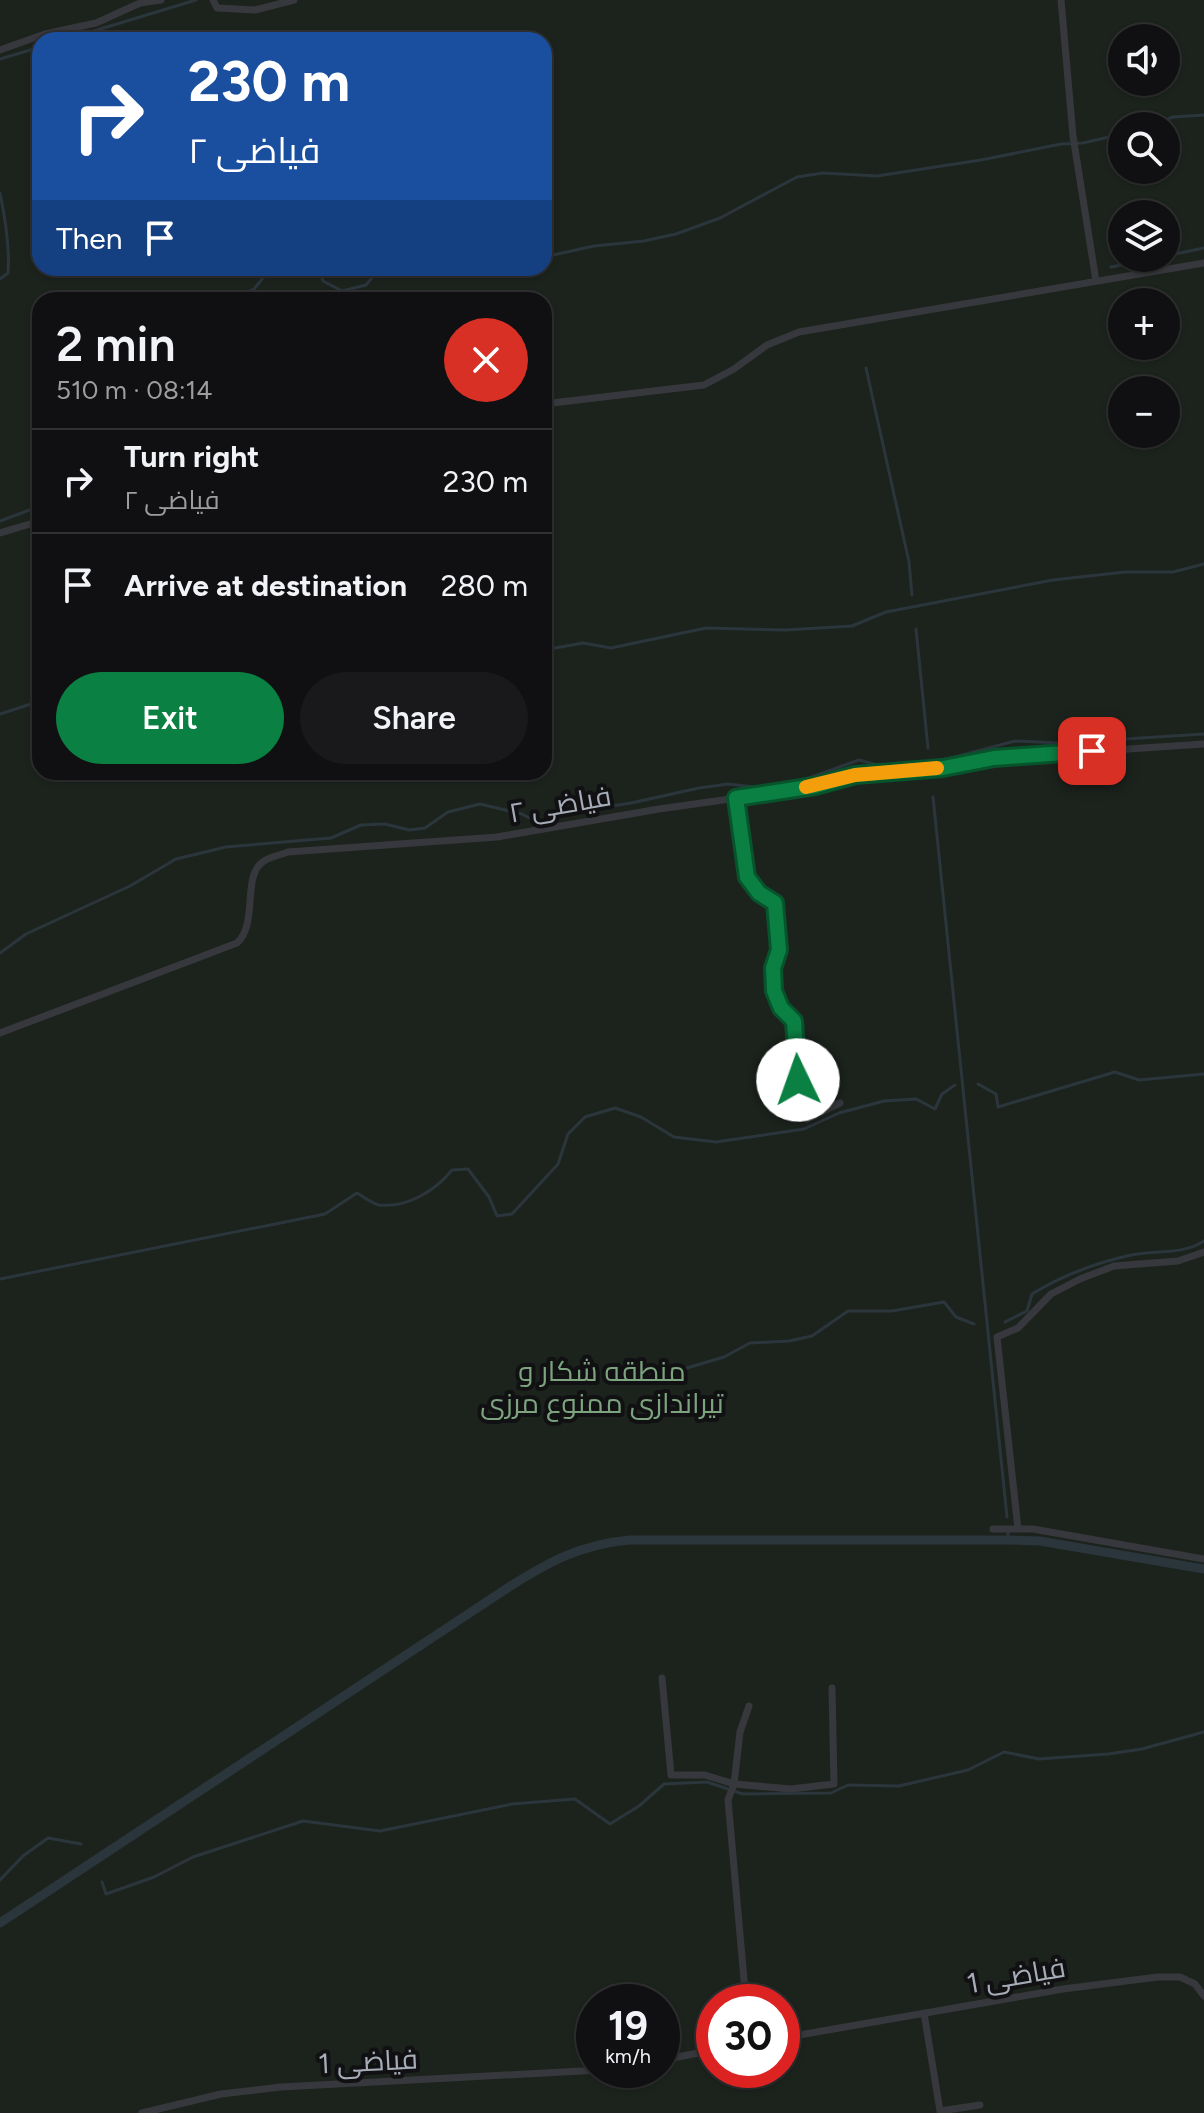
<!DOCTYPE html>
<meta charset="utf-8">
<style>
body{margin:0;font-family:Figtree,Cairo,sans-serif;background:#19191b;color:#f1f3f6;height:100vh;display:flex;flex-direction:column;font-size:30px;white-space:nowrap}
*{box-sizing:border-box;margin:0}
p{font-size:26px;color:#9c9d9f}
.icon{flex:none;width:44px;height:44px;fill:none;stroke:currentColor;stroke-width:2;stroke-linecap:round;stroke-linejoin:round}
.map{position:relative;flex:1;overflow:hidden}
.details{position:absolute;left:32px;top:292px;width:520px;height:488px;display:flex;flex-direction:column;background:#101012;border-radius:24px;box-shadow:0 2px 6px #0004,0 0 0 2px #303032}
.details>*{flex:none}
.hud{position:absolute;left:32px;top:32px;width:520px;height:244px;border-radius:24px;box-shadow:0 2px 6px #0004,0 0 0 2px #303032;background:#1a4fa0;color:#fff;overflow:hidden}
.fabs{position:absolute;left:1108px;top:24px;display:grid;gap:16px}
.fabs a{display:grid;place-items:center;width:72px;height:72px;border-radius:50%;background:#101012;box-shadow:0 2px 6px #0004,0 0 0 2px #303032;font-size:40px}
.speed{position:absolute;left:576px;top:1984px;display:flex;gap:16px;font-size:40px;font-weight:700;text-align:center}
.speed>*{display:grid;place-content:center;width:104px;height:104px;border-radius:50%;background:#101012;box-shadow:0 2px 6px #0004,0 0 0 2px #303032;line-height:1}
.speed small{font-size:20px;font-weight:400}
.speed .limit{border:12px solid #d22;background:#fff;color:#111}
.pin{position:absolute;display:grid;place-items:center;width:68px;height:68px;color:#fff;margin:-34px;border-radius:16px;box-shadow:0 4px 12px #0006}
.me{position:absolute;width:88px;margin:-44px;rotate:357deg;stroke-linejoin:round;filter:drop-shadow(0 0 6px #0008)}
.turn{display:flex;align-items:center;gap:28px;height:168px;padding:0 24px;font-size:36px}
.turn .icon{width:104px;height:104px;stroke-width:2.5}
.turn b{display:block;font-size:56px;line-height:68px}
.then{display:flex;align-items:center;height:76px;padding:0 24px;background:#0003;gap:16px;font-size:30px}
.round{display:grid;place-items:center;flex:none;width:84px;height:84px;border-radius:42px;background:#19191b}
.head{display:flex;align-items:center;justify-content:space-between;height:136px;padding:0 24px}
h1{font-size:48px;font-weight:600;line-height:60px}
.cta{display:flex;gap:16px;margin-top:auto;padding:16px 24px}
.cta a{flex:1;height:92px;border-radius:48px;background:#0b8043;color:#fff;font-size:32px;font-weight:600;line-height:92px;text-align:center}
.cta a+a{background:#19191b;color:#f1f3f6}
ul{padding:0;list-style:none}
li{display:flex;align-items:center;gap:24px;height:104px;padding:0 24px;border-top:2px solid #303032}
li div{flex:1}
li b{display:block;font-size:30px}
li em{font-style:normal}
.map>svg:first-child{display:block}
.green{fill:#1c231d;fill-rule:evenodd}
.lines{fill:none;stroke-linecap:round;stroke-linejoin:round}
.stream{stroke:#2b353c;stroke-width:3}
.canal{stroke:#2b353c;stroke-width:9}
.minor{stroke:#37383d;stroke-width:7}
.route-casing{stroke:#07532c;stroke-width:20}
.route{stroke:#0b8043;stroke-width:14}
.slow{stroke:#f59e0b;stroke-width:14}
.labels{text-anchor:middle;stroke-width:8;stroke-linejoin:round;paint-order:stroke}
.street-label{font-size:28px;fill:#a7adb8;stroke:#111113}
.park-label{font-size:28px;fill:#7da47f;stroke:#111113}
</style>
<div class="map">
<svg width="1204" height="2113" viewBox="0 0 1204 2113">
<rect width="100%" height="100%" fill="#161618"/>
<!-- green -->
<path class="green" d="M0 0H1204V2113H0ZM1122 38H1166V82H1122ZM40 40H544V268H40ZM1122 126H1166V170H1122ZM1122 214H1166V258H1122ZM40 300H544V772H40ZM1122 302H1166V346H1122ZM1122 390H1166V434H1122ZM594 2002H662V2070H594ZM714 2002H782V2070H714Z"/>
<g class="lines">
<!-- stream -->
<path class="stream" d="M64 40 196 0
M0 59 40 47
M1149 126 1173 117 1204 115
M0 193C5 217 10 248 8 273L0 279
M1166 256 1204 248
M544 257 594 246 644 241 676 234 720 218 797 177 823 173 877 176 981 160 1061 144 1083 143 1122 134
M1111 267 1156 258
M319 268 323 281 342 291 366 285 380 268
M229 300 254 289 271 268
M866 368 909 562 912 595
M0 521 40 506
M916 629 928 748
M544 650 583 643 611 648 706 628 786 630 852 626 886 612 1053 580 1125 572H1173L1204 564
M0 714 40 701
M933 797 1007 1517
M0 953 26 934 130 886 176 859 226 847 331 838 361 825 385 824 409 830 425 828 448 812 480 804 522 814 539 823 559 814 631 803 699 788 728 784 763 788 803 780 859 760 881 766 915 764 951 758 1015 741 1061 743 1204 734
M978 1084 996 1094 998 1107 1115 1072 1139 1080 1204 1074
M0 1279 325 1214 357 1193C364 1197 371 1203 379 1205 407 1208 435 1191 452 1170L468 1169 489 1197 497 1216 512 1214 558 1164 568 1134 585 1117 615 1108 641 1117 674 1137 716 1142 804 1129 839 1113 884 1101 916 1099 935 1109 942 1094 955 1085
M1005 1322 1027 1311 1032 1294C1063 1275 1095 1263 1131 1255 1154 1250 1184 1255 1204 1241
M680 1370 724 1357 750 1343 789 1341 812 1336 848 1311H892L944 1302 956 1317 974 1324
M1008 1533V1540
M0 1880 23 1856 48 1838 81 1844
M102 1882 106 1894 154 1877 193 1857 303 1821 380 1831 512 1804 575 1799 610 1824 639 1806 664 1784 707 1782 743 1794 831 1793 848 1785 899 1786 968 1770 1004 1752 1039 1759 1108 1754 1142 1749 1204 1732"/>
<!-- canal -->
<path class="canal" d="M0 1923 509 1587C550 1561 580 1545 629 1540H1008L1040 1541 1204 1569"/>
<!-- minor -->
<path class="minor" d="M213 0 217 8 255 10 294 0
M1061 0 1073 136 1096 281
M0 50 45 34 96 23 140 3 161 0
M544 404 704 385 734 369 767 345 799 332 1204 263
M0 533 40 521
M736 798 747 877 759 893 775 903 779 950 773 968 774 991 781 1008 794 1021 798 1080 807 1119 840 1103
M0 1033 237 943C259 923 241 875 264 861 270 857 280 855 288 852L497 837 659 809 773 793 855 775 943 768 994 758 1204 744
M993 1529H1033L1204 1559
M1018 1529 997 1337 1018 1328 1051 1294 1080 1279 1114 1266 1178 1261 1204 1252
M662 1678 671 1775H705L734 1784 791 1789 834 1784 832 1688
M746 2002 728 1800 734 1784 740 1732 749 1706
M924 2013 940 2111 980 2105
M782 2038 1063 1989 1158 1977H1180L1195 1984 1204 1996
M662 2060 714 2050
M142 2113 221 2094 281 2087 600 2070"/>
</g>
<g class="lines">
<defs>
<path id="route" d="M798 1080 794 1021 781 1008 774 991 773 968 779 950 775 903 759 893 747 877 736 798 815 786 855 775 943 768 994 758 1092 751"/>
</defs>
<!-- route casing -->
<use href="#route" class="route-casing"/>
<!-- route -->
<use href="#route" class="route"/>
<!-- slow -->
<path class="slow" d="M806 787 855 775 937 768"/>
</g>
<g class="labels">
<!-- street labels -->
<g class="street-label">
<text transform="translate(560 804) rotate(-10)" y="10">فیاضی ۲</text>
<text transform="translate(1016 1975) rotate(-10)" y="10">فیاضی 1</text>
<text transform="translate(368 2061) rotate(-3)" y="10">فیاضی 1</text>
</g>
<!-- park labels -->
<g class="park-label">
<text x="602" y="1381">منطقه شکار و<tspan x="602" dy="32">تیراندازی ممنوع مرزی</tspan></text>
</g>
</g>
</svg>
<div class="fabs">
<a><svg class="icon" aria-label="sound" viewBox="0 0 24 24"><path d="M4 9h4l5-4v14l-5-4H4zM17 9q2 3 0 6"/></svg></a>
<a><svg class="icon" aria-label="search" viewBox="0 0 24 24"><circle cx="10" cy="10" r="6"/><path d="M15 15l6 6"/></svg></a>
<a><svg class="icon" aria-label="layers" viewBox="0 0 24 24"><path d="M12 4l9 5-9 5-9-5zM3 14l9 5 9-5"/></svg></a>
<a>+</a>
<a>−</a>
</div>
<div class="speed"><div>19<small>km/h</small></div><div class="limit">30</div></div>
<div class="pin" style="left:1092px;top:751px;background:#d93025"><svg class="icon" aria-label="arrive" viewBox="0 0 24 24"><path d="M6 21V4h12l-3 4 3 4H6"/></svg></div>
<svg class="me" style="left:798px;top:1080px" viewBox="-20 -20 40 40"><circle r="19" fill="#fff"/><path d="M0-13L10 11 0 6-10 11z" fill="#0b8043"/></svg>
<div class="hud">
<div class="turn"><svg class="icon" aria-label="right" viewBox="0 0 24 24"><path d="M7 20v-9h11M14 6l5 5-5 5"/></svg><div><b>230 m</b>فیاضی ۲</div></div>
<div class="then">Then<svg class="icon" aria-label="arrive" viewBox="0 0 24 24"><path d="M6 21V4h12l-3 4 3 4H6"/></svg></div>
</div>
<section class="details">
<div class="head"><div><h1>2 min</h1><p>510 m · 08:14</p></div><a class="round" style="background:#d93025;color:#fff"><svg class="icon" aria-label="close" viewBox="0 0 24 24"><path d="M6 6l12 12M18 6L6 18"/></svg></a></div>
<ul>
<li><svg class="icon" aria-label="right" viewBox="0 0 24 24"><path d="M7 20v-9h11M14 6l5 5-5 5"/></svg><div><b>Turn right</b><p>فیاضی ۲</p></div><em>230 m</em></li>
<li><svg class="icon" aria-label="arrive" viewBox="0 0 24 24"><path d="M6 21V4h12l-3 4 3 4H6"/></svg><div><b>Arrive at destination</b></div><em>280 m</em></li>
</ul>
<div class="cta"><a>Exit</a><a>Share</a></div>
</section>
</div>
